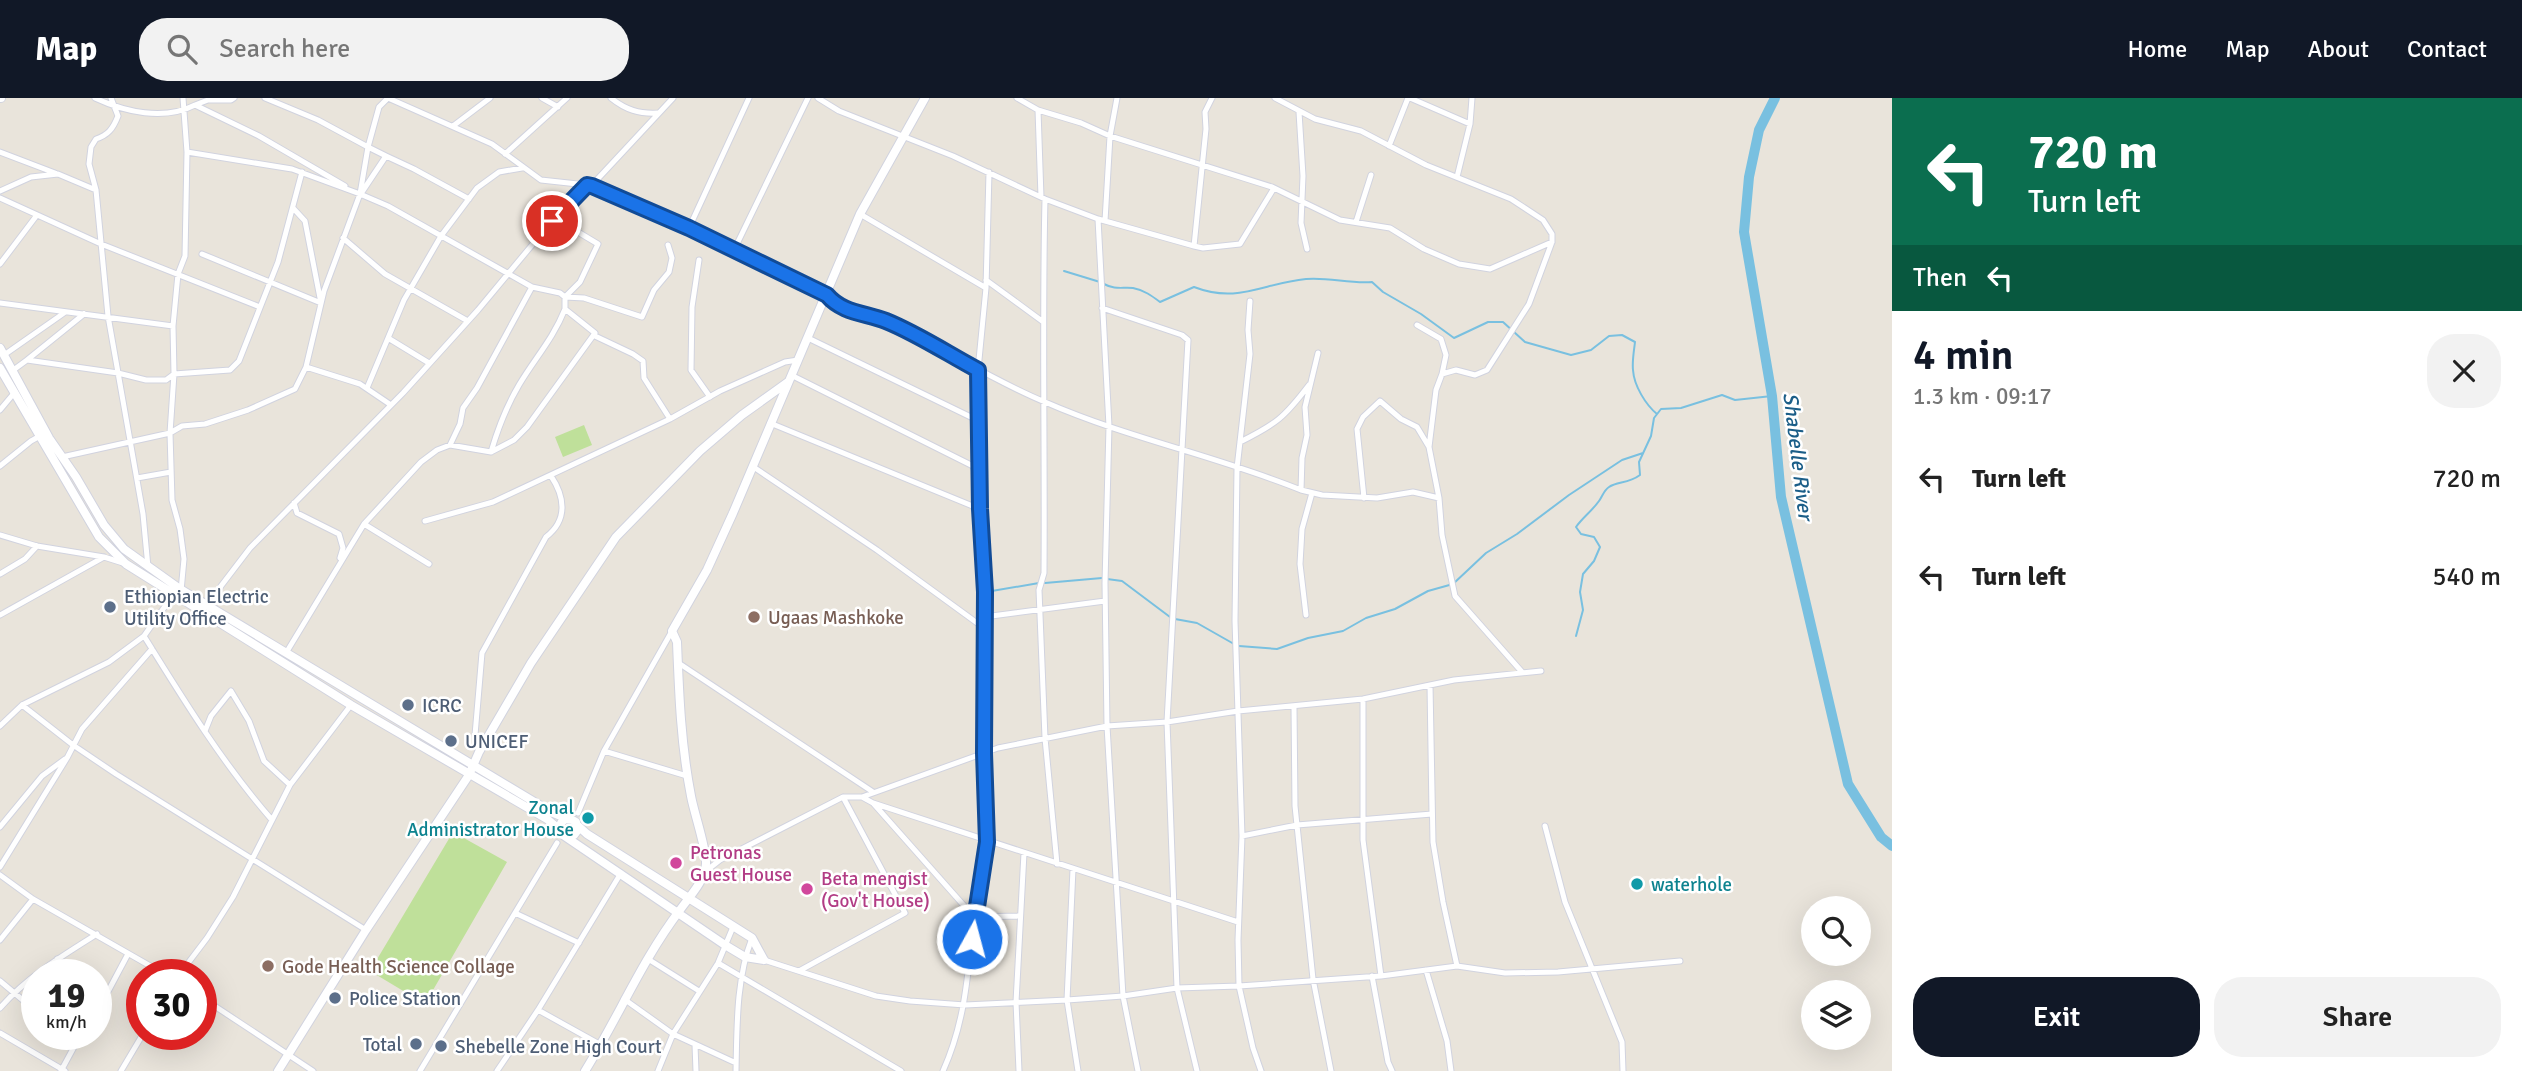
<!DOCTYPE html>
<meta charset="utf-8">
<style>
body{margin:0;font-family:Signika,sans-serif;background:#f2f2f2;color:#222;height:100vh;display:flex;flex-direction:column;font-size:26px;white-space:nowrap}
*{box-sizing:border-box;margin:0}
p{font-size:23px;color:#767676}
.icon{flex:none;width:38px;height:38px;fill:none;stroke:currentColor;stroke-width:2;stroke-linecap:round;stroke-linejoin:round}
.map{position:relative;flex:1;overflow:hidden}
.drawer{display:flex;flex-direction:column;background:#fff;width:630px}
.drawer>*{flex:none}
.guide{background:#0b6e4f;color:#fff;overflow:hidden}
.tools{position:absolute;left:1801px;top:798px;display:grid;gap:14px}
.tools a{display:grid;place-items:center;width:70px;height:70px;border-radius:50%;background:#fff;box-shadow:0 7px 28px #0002;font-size:35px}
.speed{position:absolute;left:21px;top:861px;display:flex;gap:14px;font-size:35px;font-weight:700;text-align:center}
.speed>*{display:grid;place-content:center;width:91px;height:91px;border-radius:50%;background:#fff;box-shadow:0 7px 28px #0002;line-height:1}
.speed small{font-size:18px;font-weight:400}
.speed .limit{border:10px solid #d22;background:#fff;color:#111}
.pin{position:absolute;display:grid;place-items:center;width:60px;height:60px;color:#fff;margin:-30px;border:4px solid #fff;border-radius:50%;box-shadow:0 2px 7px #0007}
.me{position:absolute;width:77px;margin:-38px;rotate:7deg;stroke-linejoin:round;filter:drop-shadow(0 0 5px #0008)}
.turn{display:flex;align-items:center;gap:24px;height:147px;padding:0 21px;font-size:32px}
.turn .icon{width:91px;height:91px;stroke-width:2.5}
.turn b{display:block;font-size:49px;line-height:60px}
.then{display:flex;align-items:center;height:66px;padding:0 21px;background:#0003;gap:14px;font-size:26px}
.round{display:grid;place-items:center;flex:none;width:74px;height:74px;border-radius:28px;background:#f2f2f2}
.head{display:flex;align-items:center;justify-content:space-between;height:119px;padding:0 21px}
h1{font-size:42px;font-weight:600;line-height:52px;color:#111827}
.cta{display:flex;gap:14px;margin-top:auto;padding:14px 21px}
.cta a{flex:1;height:80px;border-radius:28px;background:#111827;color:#fff;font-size:28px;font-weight:600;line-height:80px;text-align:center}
.cta a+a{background:#f2f2f2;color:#222}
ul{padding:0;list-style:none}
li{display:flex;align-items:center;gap:21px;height:98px;padding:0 21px}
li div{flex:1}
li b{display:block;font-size:26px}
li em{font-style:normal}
header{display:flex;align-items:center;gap:42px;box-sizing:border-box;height:98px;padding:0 35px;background:#111827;color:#fff}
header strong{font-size:33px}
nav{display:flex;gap:38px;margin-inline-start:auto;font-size:24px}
.search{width:490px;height:63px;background:#f2f2f2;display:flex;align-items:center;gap:18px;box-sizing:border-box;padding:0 24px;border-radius:28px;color:#767676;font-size:26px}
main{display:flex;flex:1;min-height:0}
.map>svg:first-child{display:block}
.pitch{fill:#bfe09a}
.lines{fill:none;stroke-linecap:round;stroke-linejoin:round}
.stream{stroke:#79c0e0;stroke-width:2}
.river{stroke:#79c0e0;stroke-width:10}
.street-casing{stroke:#d1d3df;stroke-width:7}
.secondary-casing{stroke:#d1d3df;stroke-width:10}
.street{stroke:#fff;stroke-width:5}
.secondary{stroke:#fff;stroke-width:8}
.route-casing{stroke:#114b97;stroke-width:18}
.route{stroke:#1a73e8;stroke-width:12}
.service-dot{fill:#5c6f8a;stroke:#fff;stroke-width:2.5}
.education-dot{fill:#8d6e63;stroke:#fff;stroke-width:2.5}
.culture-dot{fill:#0f9aa8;stroke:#fff;stroke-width:2.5}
.hotel-dot{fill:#d1479c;stroke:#fff;stroke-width:2.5}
.labels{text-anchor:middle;stroke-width:5;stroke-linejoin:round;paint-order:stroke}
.service-label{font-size:19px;fill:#4e5e75;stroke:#fff;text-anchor:start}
.education-label{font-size:19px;fill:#785e54;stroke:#fff;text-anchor:start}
.culture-label{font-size:19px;fill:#0d838f;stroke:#fff;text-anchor:end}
.hotel-label{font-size:19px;fill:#b23c85;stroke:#fff;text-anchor:start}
.water-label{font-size:21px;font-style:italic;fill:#1b5e88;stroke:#fff}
</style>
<header>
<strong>Map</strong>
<div class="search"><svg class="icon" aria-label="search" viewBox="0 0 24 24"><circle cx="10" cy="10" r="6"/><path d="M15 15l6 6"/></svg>Search here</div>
<nav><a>Home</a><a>Map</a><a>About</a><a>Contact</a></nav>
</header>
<main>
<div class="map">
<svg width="1892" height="973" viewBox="0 0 1892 973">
<rect width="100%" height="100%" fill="#e9e4db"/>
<!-- pitch -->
<path class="pitch" d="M584 327 592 347 563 359 555 339Z
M453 734 507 764 425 906 370 873Z"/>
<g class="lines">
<!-- stream -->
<path class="stream" d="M1064 173 1100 184
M1104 186C1115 192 1122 189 1133 190 1144 192 1152 198 1160 204L1194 189C1238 206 1263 185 1306 181 1329 179 1350 186 1372 184L1383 194 1421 216 1454 240 1488 224H1503L1525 244 1571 257 1591 252 1609 238 1622 237 1635 244C1634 253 1632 263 1633 272 1634 288 1646 307 1657 316
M1107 481 1122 483 1170 519
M1045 485 1102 480
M986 494 1039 485
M1175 521 1197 525 1234 546
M1576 538 1583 512 1580 494 1583 476 1594 463 1600 449 1594 439 1581 436 1576 429C1583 419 1592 413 1599 403 1602 399 1604 392 1609 389 1617 383 1628 386 1640 377L1639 364 1651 338 1654 320 1661 311 1681 310 1722 297 1735 302 1772 298
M1239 548 1277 551 1308 540 1343 533 1366 520 1395 511 1428 493 1453 486 1486 455 1517 436 1569 397 1622 362 1643 355"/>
<!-- river -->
<path class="river" d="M1775 0 1759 32 1749 79 1744 134 1772 298 1781 399 1848 686 1881 739 1892 748"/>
<defs>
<path id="street" d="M95 0C125 14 164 23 195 7L259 38 345 88
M111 0 118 18C113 31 108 37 96 41L91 49 89 66 96 92 108 218 143 416 148 469
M542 0 558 9
M611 0C626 12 639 16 658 15
M818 0 839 13 953 58 1045 101 1098 121 1194 148 1203 150 1240 146 1274 90
M1017 0 1038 12 1081 25 1110 38 1272 89 1340 122 1390 130 1424 151 1459 166 1490 171 1552 144
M1275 0 1315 21 1361 33 1426 67 1511 101 1543 122 1552 136V144L1529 206 1487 272 1475 277 1456 272 1442 276 1436 292 1429 349 1439 400 1442 437 1455 498 1522 574
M1410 0 1470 26 1472 0
M195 7 208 2H231L234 0
M1038 12 1041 99
M1299 14 1303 78 1301 125 1307 151
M453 28 490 0
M1389 48 1408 0
M0 54 55 75
M187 54 292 71 360 96 388 108 532 189 560 195 565 199V211L595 235 527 329 514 342 491 354 450 347 437 352 421 364 364 426 286 555
M505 56 567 0
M386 58 368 49 379 9 388 0 492 46 541 82 587 87
M989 74 986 190 978 272 980 411 985 494 984 655 987 744 974 819 1020 818
M1457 79 1470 26
M592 87 689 130 827 197C844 218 879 219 903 231 951 255 996 284 1045 304 1127 340 1217 358 1301 392L1322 397 1377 400 1413 394 1439 400
M0 93 31 79 58 76 96 92
M362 94 386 58 414 71 469 101
M0 100 101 146 260 209
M1045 101C1042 226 1045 350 1044 475L1039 492 1045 640 1057 766
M860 116 986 190
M1098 121 1109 328 1105 485 1107 628 1123 898 1138 973
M553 123 573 131 598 146 580 184 565 199 584 200 642 219 654 192 669 174 672 160 668 147
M1105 123 1110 38 1117 0
M1356 124 1371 77
M689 130 749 0
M343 140 385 176 466 222
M1194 148 1206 31 1205 14 1212 0
M734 152 808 0
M202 156 321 205 305 123 293 110
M699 162 692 209 691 272 710 299
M0 166 37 117
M986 182 1042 223
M1250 203 1248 232 1250 256 1237 370 1235 523 1242 738 1238 842 1239 888 1253 950 1261 973
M0 205 173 228
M1102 210 1182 237 1188 242 1167 624 1177 890 1197 973
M1417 227 1441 241 1446 257 1442 276
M595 238 633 256 643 263 644 280 670 321
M388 240 429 265
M808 240 979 323
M4 257 64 215
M27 262 84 216
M306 269 360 286 391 307
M12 273 27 262 118 275 146 282H166L174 276 230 272 239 263 278 164 302 74
M791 277 981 372
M367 290 404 202 441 138 477 90 499 74 522 70
M0 312 15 294
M770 325 980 411
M1240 344C1276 326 1284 320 1309 287
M450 347 460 326 463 310 477 290 532 189
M491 354C498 330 506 309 519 287 535 260 553 241 565 211
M62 359 170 335 182 328 205 326 248 312 295 291 306 269 324 193 360 96 368 49 318 22 265 0
M0 368 31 343 40 338
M752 368 877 452 984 530
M137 380 171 374
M1301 392 1302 360 1307 337 1305 309 1318 255
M1364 400 1357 331 1363 319 1380 303 1401 321 1417 329 1429 349
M294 405 297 415 339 436 343 450 340 460
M425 423 493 404 670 321 720 293 785 264 798 262
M364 426 429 466
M0 437 37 448 104 459 123 465
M0 476 25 461 37 448
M181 493 184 461 180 431 172 402 170 335 174 276 173 228 178 176 185 158 187 54 183 0
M173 497 144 538C183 601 223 666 272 722
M210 509 221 488 250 450 403 295 478 212 562 111 587 87H592L673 0
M0 517 104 459
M1306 517 1300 466 1302 431 1312 395
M984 519 1105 503
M677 564 873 694
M1363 601V742L1381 878
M22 607 73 647 116 676 366 832
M1294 609 1295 708 1313 881 1331 973
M0 628 22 607 109 564 144 538
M205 633 211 618 231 593 249 623 264 663 290 687
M604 653 687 678
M479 654 475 637 482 555 546 439C568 422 565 399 551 378
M862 699 873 705 974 819C968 873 966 922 943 973
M873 705 1238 824
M578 715 604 653 672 533
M1545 728 1565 804 1622 944 1623 973
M0 729 42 678 65 661
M1242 738 1297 727 1432 716 1430 587 1433 744 1443 804 1457 868
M0 769 67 660 82 631 152 551
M1073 771 1067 902 1078 973
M706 773 720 762 843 699H862L998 650 1107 628 1167 624 1238 613 1363 601 1454 582 1541 573
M0 777 33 801 166 877
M515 815 579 845
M0 842 33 801
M57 861 67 877
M648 861 699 893
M764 862 876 898 910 903 965 907 1067 902 1123 898 1177 890 1239 888 1381 878 1457 868 1505 875 1558 874 1680 863
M718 865 901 973
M1426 872 1447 943 1451 973
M799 873 905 815 843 699
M179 877 207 840 233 799 290 687 351 607
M1372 878 1388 964 1392 973
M0 883 37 914
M201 899 313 973
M624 901 673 936 736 965
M0 910C27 879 62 858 97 836
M538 912 601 947
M96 916 128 856
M0 935 65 973
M67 936 76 943
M695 947 696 973
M61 973 81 936
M121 973 143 936
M420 973 557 745
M497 973 538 912 621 775
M658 973 673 936 718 865 733 829
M736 973C737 929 736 881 752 840
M1019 973 1016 904 1024 755"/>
<path id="secondary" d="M0 0H1
M0 250 49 340 76 379 104 427 124 451 180 491 551 714 568 721
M0 270 99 439 126 466 351 607 547 721 560 732
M577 727 587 736 752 840 764 862
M568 739 574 737 577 733 576 724C565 716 555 726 563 737L725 847 745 859 764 862
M278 973 366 832 469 677 479 654 531 565 616 439 700 353 742 317 788 284
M585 973C618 920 642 862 680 812 689 799 705 783 706 766 707 752 694 715 691 698 681 647 679 596 677 544L672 533 707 472 733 415 860 116 925 0"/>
</defs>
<!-- street casing -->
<use href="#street" class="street-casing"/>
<!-- secondary casing -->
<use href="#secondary" class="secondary-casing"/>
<!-- street -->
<use href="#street" class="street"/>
<!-- secondary -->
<use href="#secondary" class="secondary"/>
</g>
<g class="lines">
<defs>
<path id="route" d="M552 123 587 87 592 88 689 130 827 197C842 215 865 215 886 223 918 236 948 256 978 272L980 411 985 494 984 655 987 744 972 841"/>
</defs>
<!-- route casing -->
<use href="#route" class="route-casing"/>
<!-- route -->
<use href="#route" class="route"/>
</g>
<!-- markers -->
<g class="service-dot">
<circle cx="110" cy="509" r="7"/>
<circle cx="408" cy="607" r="7"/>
<circle cx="451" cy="643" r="7"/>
<circle cx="335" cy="900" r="7"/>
<circle cx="416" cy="946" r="7"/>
<circle cx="441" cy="948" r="7"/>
</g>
<g class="education-dot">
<circle cx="754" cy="519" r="7"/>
<circle cx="268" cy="868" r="7"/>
</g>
<g class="culture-dot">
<circle cx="588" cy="720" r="7"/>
<circle cx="1637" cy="786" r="7"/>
</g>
<g class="hotel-dot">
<circle cx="676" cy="765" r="7"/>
<circle cx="807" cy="791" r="7"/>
</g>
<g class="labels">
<!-- service labels -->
<g class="service-label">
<text x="124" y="505">Ethiopian Electric<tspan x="124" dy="22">Utility Office</tspan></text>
<text x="422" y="614">ICRC</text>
<text x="465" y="650">UNICEF</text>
<text x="349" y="907">Police Station</text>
<text x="402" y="953" text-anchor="end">Total</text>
<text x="455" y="955">Shebelle Zone High Court</text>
</g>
<!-- education labels -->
<g class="education-label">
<text x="768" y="526">Ugaas Mashkoke</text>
<text x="282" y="875">Gode Health Science Collage</text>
</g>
<!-- culture labels -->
<g class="culture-label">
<text x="574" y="716">Zonal<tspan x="574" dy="22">Administrator House</tspan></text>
<text x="1651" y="793" text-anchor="start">waterhole</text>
</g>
<!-- hotel labels -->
<g class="hotel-label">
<text x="690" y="761">Petronas<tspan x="690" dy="22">Guest House</tspan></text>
<text x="821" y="787">Beta mengist<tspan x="821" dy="22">(Gov't House)</tspan></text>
</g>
<!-- water labels -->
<g class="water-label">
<text transform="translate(1798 358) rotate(83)" y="7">Shabelle River</text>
</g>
</g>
</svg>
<div class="tools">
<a><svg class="icon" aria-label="search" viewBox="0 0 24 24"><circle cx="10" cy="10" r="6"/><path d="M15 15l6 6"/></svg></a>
<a><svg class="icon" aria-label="layers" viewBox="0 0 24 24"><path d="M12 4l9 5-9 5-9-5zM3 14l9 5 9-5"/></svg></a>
</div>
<div class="speed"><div>19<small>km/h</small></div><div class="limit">30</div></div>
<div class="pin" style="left:552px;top:123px;background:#d93025"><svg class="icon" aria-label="arrive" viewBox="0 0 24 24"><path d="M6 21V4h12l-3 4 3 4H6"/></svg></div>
<svg class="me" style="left:972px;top:841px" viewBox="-20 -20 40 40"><circle r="17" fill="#1a73e8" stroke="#fff" stroke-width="3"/><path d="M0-11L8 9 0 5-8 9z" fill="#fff"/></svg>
</div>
<section class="drawer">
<div class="guide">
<div class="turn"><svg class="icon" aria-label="left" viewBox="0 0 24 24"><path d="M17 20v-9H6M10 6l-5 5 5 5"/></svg><div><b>720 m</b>Turn left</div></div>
<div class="then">Then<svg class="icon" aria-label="left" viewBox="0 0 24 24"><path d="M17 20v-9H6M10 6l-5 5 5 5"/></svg></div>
</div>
<div class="head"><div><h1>4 min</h1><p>1.3 km · 09:17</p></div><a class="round"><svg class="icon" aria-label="close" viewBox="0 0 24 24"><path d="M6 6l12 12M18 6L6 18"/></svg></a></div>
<ul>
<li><svg class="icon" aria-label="left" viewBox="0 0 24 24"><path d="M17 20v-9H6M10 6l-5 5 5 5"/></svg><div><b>Turn left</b></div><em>720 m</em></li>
<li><svg class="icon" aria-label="left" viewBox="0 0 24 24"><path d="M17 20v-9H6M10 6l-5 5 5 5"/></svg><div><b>Turn left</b></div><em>540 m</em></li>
</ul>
<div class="cta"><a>Exit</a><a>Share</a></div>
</section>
</main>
